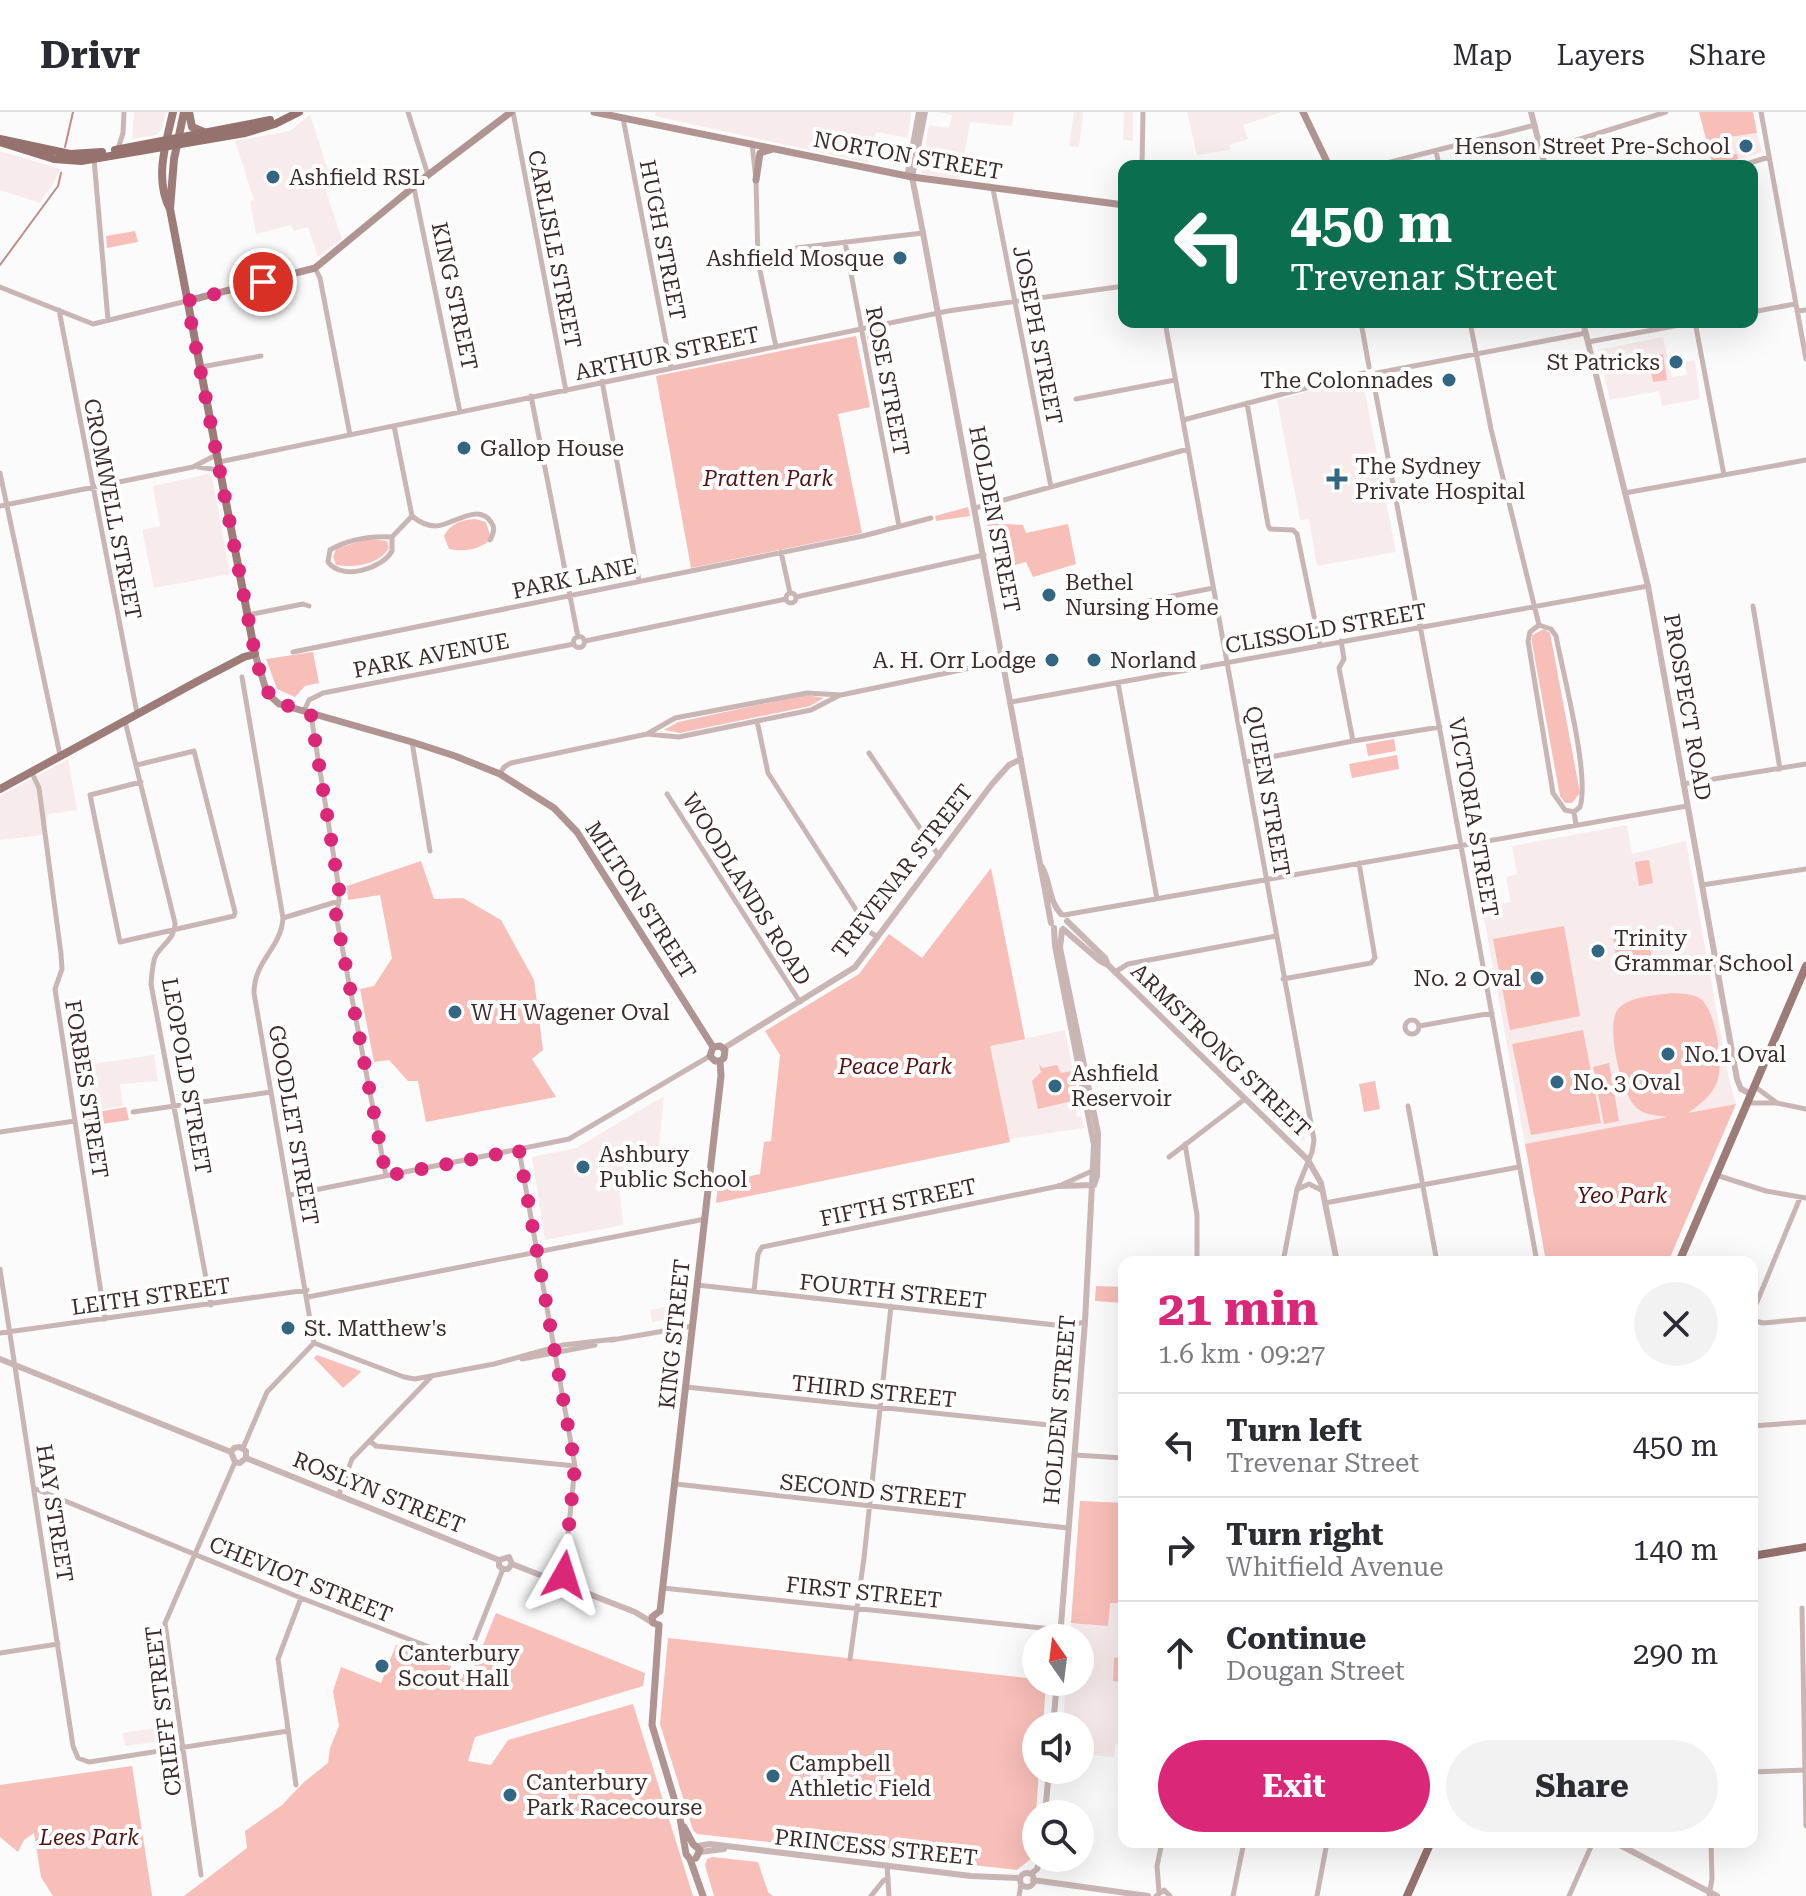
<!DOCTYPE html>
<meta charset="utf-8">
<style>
body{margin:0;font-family:"Roboto Serif",serif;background:#f2f2f3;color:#2b2b33;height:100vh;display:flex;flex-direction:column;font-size:30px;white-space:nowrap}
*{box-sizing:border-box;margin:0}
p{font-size:26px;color:#7c7c81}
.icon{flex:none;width:44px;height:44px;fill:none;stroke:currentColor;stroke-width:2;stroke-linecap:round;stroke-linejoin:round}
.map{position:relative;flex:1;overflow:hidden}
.drawer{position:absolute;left:1118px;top:1144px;width:640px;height:592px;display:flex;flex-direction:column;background:#fff;border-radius:16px;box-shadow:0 8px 32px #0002}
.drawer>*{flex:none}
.top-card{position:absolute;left:1118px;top:48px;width:640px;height:168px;border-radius:16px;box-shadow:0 8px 32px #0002;background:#0b6e4f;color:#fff;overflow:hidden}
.needle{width:52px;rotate:346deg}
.tools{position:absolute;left:1022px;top:1512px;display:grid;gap:16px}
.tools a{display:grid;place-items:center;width:72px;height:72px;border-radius:50%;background:#fff;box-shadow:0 8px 32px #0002;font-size:40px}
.pin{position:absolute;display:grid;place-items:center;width:68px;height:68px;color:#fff;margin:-34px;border:4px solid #fff;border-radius:50%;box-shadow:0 2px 8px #0007}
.me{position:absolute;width:88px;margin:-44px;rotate:6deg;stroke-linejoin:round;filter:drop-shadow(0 0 6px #0008)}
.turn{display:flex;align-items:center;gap:28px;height:168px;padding:0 40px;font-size:36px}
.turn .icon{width:104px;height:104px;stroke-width:2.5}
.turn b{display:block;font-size:56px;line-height:68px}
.round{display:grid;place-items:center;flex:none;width:84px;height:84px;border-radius:42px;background:#f2f2f3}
.summary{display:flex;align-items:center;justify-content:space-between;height:136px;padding:0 40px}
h1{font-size:48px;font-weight:700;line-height:60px;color:#db2777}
.cta{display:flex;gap:16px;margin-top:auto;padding:16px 40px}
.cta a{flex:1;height:92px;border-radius:48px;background:#db2777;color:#fff;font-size:32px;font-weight:700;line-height:92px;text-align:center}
.cta a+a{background:#f2f2f3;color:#2b2b33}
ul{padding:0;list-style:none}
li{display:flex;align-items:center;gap:24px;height:104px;padding:0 40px;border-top:2px solid #e1e1e2}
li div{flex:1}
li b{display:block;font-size:30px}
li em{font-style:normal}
header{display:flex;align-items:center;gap:48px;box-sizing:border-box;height:112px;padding:0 40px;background:#fff;border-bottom:2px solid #e1e1e2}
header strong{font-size:38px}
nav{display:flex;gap:44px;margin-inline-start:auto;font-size:28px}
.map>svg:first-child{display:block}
.built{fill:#f7eceb}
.green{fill:#f8beb8}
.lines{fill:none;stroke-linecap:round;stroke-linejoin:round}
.stream{stroke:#c58c86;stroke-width:2}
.minor{stroke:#c9b6b4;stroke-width:5}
.tertiary{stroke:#c9b6b4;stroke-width:6}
.secondary{stroke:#b09491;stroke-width:7}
.primary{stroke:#9d7c78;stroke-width:8}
.trunk{stroke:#95726e;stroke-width:8}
.route{stroke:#db2777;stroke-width:14;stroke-dasharray:0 25.2}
.poi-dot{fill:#326683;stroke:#fff;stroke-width:3}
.labels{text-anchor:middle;stroke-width:8;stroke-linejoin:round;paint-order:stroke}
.poi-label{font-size:22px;fill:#3d2c2b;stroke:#fff;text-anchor:start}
.street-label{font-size:22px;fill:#3d2c2b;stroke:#fff}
.park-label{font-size:22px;font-style:italic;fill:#571213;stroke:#fff}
</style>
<header>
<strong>Drivr</strong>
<nav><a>Map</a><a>Layers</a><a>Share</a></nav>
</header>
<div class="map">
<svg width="1806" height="1784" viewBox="0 0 1806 1784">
<rect width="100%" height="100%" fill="#fbfbfb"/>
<!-- built -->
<path class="built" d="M134 0H166L162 17 156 23 132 27Z
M656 0H911L908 26 876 20 868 51 655 4Z
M937 0H1014L1012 14 970 10 960 68 921 62 929 13 949 16 952 3Z
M1074 0H1083L1079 35 1069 34Z
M1124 0H1133V29L1123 28Z
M1187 0H1282L1243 13 1248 27 1229 33 1231 38 1197 43Z
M310 3 332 70 324 73 342 127 318 145 308 115 294 119 291 113 256 122 250 89 254 88 235 29 290 19Z
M1757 21 1762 40 1738 47 1737 42 1732 43 1729 25Z
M0 39 60 57 54 71 40 91 0 78Z
M1663 225 1672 265 1687 263 1685 250 1695 248 1700 287 1662 294 1659 279 1610 288 1598 238Z
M1362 265 1396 440 1317 454 1309 407 1300 408 1277 288Z
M208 362 212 364 230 462 154 476 142 418 160 414 153 374Z
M68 647 77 698 48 702 43 723 0 728V684Z
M1627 713 1632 742 1686 729 1728 963 1736 992 1525 1032 1482 795 1511 790 1506 765 1517 762 1512 734Z
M1065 918 1081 996 1076 998 1077 1005 1082 1004 1084 1016 1009 1027 990 934Z
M154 943 158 969 120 972 123 994 85 1000 78 954Z
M664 984 658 1044 618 1063 623 1113 545 1128 532 1045 576 1036Z
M1298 995 1305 1028 1302 1029 1279 1005Z
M685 1191 684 1203 652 1210 650 1198Z
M1080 1389 1124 1391V1632H1116L1114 1645 1080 1642V1614H1063L1066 1570H1080V1526H1070Z
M169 1614 168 1628 125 1634 123 1621Z"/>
<!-- green -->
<path class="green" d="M1699 0H1753L1757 21 1729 25 1732 42H1737L1738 47 1713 54Z
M135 119 138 130 107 136 106 124Z
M882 217 888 246 872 249 866 220Z
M856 224 870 295 838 302 862 421 691 456 656 264Z
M1663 242 1667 268 1653 270 1648 245Z
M968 395 970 404 936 409 935 404Z
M475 407 486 410 491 427C479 438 465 440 449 437L444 424C451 411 461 408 475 407Z
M987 411 1023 413 1026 421 1068 412 1076 452 1033 465 1026 450 997 458Z
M367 427 387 429 389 436C379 453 354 456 336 453L333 445 336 437Z
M1544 517 1550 521 1551 526 1580 681 1572 691H1565L1560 684 1532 531V523Z
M313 540 319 571 305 574 295 585 277 577 266 547Z
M806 583 824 586 810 594 680 621 664 618 678 610Z
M1394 627 1396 639 1368 644 1366 632Z
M1397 643 1399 657 1352 666 1349 652Z
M1649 748 1653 771 1639 774 1635 750Z
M421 749 434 787 463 786 501 808 534 868 543 938 532 947 556 985 426 1010 418 969H408L389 948 374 950 360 877 374 874 392 846 380 783 348 788 347 774Z
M991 756 1025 927 990 934 1010 1030 716 1091 718 1071 760 1062 764 1030 771 1029 780 943 765 919 859 862 889 822 922 846Z
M1564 814 1580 904 1510 918 1493 827Z
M1647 820 1652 846 1617 852 1613 826Z
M1673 881C1683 882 1696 881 1703 889 1716 903 1724 952 1717 970 1712 984 1699 993 1688 1001L1736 992 1668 1150H1546L1525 1032 1667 1005C1656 1003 1643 1004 1634 993 1621 978 1604 911 1619 896 1631 884 1658 883 1673 881Z
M1583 918 1601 1011 1531 1023 1512 932Z
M1609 951 1614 977 1598 980 1593 955Z
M1039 952 1042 956 1057 953 1061 961 1073 959 1078 985 1072 989 1038 997 1032 969 1041 960Z
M1375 969 1380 997 1364 1000 1359 972Z
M1614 979 1619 1009 1604 1012 1598 982Z
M126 995 129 1008 82 1015 80 1003Z
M1096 1174 1124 1175V1191L1095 1189Z
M317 1243 361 1259 360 1261 343 1276 314 1246Z
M1080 1389 1124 1391V1491H1110L1108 1514 1071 1511Z
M496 1501 645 1561 643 1574 475 1625 468 1649 491 1653 508 1628 633 1592 693 1784H184L247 1736 245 1719 282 1693 304 1670 328 1651 330 1636 339 1614 333 1579 341 1555 381 1571 396 1533 471 1562Z
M668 1526 1036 1567V1570H1046L1043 1614H1036V1658H1039L1033 1745 1017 1758 697 1722 693 1718 660 1612Z
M1122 1541H1124V1598L1118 1600 1120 1570 1113 1569V1567L1114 1546 1121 1545Z
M132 1654 152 1784H53L41 1765 34 1721 24 1728 18 1740 0 1725V1673Z
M712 1745 758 1750 768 1780 773 1784H714L705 1753 707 1747Z"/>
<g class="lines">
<!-- stream -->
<path class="stream" d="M65 35 73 0
M0 153 58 74 61 61"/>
<!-- minor -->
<path class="minor" d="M408 0 428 63
M513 0 566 279
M1761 0 1806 247
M623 6 671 256
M752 31 756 68 758 149 776 235
M118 37 123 21 124 0
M1436 39 1439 54
M1542 39 1666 0
M94 47 108 208
M1142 54 1143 0
M1375 54 1535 13
M1740 54 1769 45
M414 76 460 300
M993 77 1051 375
M845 130 899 414
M796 136 923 121
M315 156 320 166 350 323
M0 175 93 212 187 189
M59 198 137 601
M1797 199 1806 198
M1752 200 1795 192
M1165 210 1314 1028 1312 1040 1297 1077 1283 1150
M1361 210 1369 255
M1470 210 1491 317 1539 513
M1695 210 1724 363
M1588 230 1696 210
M201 255 261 244
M1377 261 1586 221
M1373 267 1441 624 1537 1150
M602 269 639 469
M531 284 578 525
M1076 287 1175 268
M1247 291 1268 413 1270 417 1293 418 1297 422 1320 533
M1183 308 1364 261
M394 314 412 404C419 410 427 414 436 414 451 414 478 390 491 410 496 416 493 422 490 428
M219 350 948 199 1124 174
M198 355 219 358
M0 361 60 643
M1625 381 1806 348
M0 394 193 355 216 343
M975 396 1188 337
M392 425C370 424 349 427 330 438L328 450C342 469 382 457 392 439V425L412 404
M781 440 790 481
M786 486a5 5 0 1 1 10 0a5 5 0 1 1-10 0Z
M796 485 984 443
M1753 494 1780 657
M1108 497 1213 476
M248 503 303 492 309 494
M1539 513 1551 517 1556 524C1563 562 1590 663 1580 695L1574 700 1576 713
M1539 513 1530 520 1528 529 1553 681 1565 698 1574 700
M573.5 530a5.5 5.5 0 1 1 11 0a5.5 5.5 0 1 1-11 0Z
M585 529 786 487
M293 540 863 424 931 406
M242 565 283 806C281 837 254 848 254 881L314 1231
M1118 571 1157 787
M1011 590 1648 474
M304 599 309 588 323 581 574 532
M311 603 339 777V789
M125 609 175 811C176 826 161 833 155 845 152 854 152 863 151 872L211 1193
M757 609 768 661 871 821 878 825
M647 622 675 606 807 581 841 583 1004 549
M1353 629 1440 615
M412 630 430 739
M869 641 939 744
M1245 650 1353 629 1339 556 1344 547 1341 529
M137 653 194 639 235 800 234 804 120 830 90 683 141 670
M32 661 39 676 61 842 62 857 55 877 105 1207
M500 662 504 655 511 651 647 622 679 625 757 609 811 598 840 583
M1683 672 1806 652
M667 682 800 890
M1702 773 1806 757
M1064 803 1687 694
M283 806 339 789 336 803 386 1064
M1115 860 1128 852 1276 824
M1283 867 1371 851 1375 846 1359 751
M1405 915a7 7 0 1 1 14 0a7 7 0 1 1-14 0Z
M1419 914 1492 901
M1754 974 1777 991
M1749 991H1777L1806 997
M1408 994 1437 1150
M133 1000 271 980
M0 1020 75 1009
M1185 1032 1197 1103V1150
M519 1038 575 1354 563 1472
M1169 1045 1245 987
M1716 1063 1766 1079 1806 1086
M1298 1077 1309 1072 1321 1078
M290 1083 569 1027 710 944
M1325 1091 1519 1055
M0 1157 73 1634 78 1646 89 1650 288 1619
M697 1173 1064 1214 1085 1210
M754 1179 758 1142 762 1135 1059 1074 1092 1059
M308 1185 705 1107
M1752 1202 1800 1086
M1752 1208 1763 1211 1806 1207
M0 1221 307 1178
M612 1228 693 1214
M314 1231 404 1265 415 1267 494 1252 563 1233 615 1227
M522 1247 595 1233
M686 1275 1058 1314
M1752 1314 1806 1310
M370 1329 376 1334 575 1354
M243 1336 267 1280 314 1231
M1074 1343 1124 1346
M676 1372 1068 1416
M36 1377 301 1486 461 1547 470 1540 503 1457
M339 1382 352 1347 431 1265
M663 1476 1061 1518
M1802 1496 1806 1714
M0 1541 58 1532
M850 1547 864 1446 891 1194
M1752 1660 1805 1658
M296 1673 278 1547 301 1486
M887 1753 889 1784
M201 1763 165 1511 235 1350
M1159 1780 1157 1754 1162 1730
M871 1784 883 1769 888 1766
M1019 1784 1021 1773
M1156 1784 1164 1778 1170 1784
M1233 1784 1244 1730
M1317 1784 1327 1730
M1569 1784 1593 1730
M1709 1784 1712 1767 1711 1730"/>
<!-- tertiary -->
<path class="tertiary" d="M919 0 908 60 912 65 923 121 1051 811
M1531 0 1545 54
M912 65 925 0
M1583 210 1648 474 1737 967 1741 977 1751 982
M1042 755C1051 771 1048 788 1061 802
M1067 809 1105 846 1108 853
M1054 816 1055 834 1094 1033 1085 1210 1060 1526
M1063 817 1100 849 1108 853 1308 1048 1321 1071 1337 1150
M1062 818 1060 836 1098 1021 1097 1064 1094 1073
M724 936 855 855 992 672 1009 653 1021 647
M1059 1074 1094 1073
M0 1247 231 1340
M231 1340 234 1336 240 1335 246 1339V1346
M231 1340 235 1350 240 1351 246 1346
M246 1346 499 1448 509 1445 512 1452 635 1500 653 1511
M499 1448V1454L503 1457H508L512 1452
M1053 1614 1057 1570
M1045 1702 1049 1658
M1614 1730 1717 1784
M698 1734 710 1732 971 1764 1020 1766
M700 1740 724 1737
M1020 1768a7 7 0 1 1 14 0a7 7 0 1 1-14 0Z
M1031 1762 1037 1757 1041 1746
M1033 1768 1148 1784"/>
<!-- secondary -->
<path class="secondary" d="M594 0 912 65 1124 93
M1303 0 1329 54
M756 68 760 41 773 37
M187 189 315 156 428 63 511 0
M255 542 267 581 279 592 412 630 455 644 500 662 554 696 577 720 713 935
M713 935 720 934 725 938 724 946 720 949
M713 935 710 944 715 949H720
M660 1499 721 964 720 949
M659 1513 652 1613 680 1706 686 1742 690 1747 703 1784
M659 1513 653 1511 652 1505 660 1499
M684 1715 693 1732
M693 1732 700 1738 696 1746"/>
<!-- primary -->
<path class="primary" d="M189 0 192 15 206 21
M170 97 174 47 184 0
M0 677 198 569 244 545 255 542 170 97C154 67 166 31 173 0
M1679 1150 1806 854"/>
<!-- trunk -->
<path class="trunk" d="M0 27 70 42 102 40
M0 30 54 47 81 49 245 21 275 12 299 0
M115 38 270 8
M1752 1444 1806 1435
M1407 1784 1431 1730"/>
</g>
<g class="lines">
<!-- route -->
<path class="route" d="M263 170 187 189 257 552 271 587 311 603 339 777 336 803 386 1064 519 1038 575 1354 564 1463"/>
</g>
<!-- markers -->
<g class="poi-dot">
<circle cx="1746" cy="34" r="8"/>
<circle cx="273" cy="65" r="8"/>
<circle cx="900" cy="146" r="8"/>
<circle cx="1676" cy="250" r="8"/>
<circle cx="1449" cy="268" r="8"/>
<circle cx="464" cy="336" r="8"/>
<path d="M1333 355h8v8h8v8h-8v8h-8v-8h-8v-8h8z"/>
<circle cx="1049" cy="483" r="8"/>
<circle cx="1052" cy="548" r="8"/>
<circle cx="1094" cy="548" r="8"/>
<circle cx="1598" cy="839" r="8"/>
<circle cx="1537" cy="866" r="8"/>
<circle cx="455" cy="900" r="8"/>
<circle cx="1668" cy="942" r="8"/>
<circle cx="1557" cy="970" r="8"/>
<circle cx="1055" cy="974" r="8"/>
<circle cx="583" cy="1055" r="8"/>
<circle cx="288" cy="1216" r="8"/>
<circle cx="382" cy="1554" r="8"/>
<circle cx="773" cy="1664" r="8"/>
<circle cx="510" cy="1683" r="8"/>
</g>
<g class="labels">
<!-- poi labels -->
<g class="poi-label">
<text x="1730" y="42" text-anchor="end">Henson Street Pre-School</text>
<text x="289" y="73">Ashfield RSL</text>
<text x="884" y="154" text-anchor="end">Ashfield Mosque</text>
<text x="1660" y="258" text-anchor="end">St Patricks</text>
<text x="1433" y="276" text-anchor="end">The Colonnades</text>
<text x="480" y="344">Gallop House</text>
<text x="1355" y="362">The Sydney<tspan x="1355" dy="25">Private Hospital</tspan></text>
<text x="1065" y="478">Bethel<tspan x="1065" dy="25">Nursing Home</tspan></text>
<text x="1036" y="556" text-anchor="end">A. H. Orr Lodge</text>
<text x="1110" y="556">Norland</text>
<text x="1614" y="834">Trinity<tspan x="1614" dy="25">Grammar School</tspan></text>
<text x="1521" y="874" text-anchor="end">No. 2 Oval</text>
<text x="471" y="908">W H Wagener Oval</text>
<text x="1684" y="950">No.1 Oval</text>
<text x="1071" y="969">Ashfield<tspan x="1071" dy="25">Reservoir</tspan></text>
<text x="1573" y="978">No. 3 Oval</text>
<text x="599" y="1050">Ashbury<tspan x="599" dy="25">Public School</tspan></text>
<text x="304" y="1224">St. Matthew's</text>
<text x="398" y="1549">Canterbury<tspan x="398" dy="25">Scout Hall</tspan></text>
<text x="789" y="1659">Campbell<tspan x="789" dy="25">Athletic Field</tspan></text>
<text x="526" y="1678">Canterbury<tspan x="526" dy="25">Park Racecourse</tspan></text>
</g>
<!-- street labels -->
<g class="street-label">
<text transform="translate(908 43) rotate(10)" y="8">NORTON STREET</text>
<text transform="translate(663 128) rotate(79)" y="8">HUGH STREET</text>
<text transform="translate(555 137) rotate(79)" y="8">CARLISLE STREET</text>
<text transform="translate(455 184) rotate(78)" y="8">KING STREET</text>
<text transform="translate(1038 223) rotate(79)" y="8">JOSEPH STREET</text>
<text transform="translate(667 241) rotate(-12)" y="8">ARTHUR STREET</text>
<text transform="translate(888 269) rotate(79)" y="8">ROSE STREET</text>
<text transform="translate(113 397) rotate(79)" y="8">CROMWELL STREET</text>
<text transform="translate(995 407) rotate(79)" y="8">HOLDEN STREET</text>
<text transform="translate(574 466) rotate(-12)" y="8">PARK LANE</text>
<text transform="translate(1326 516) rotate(-10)" y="8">CLISSOLD STREET</text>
<text transform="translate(431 543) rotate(-11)" y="8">PARK AVENUE</text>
<text transform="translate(1688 595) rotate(80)" y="8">PROSPECT ROAD</text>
<text transform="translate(1268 679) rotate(80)" y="8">QUEEN STREET</text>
<text transform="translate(1474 705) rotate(80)" y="8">VICTORIA STREET</text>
<text transform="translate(902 759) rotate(-52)" y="8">TREVENAR STREET</text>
<text transform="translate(747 777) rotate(58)" y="8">WOODLANDS ROAD</text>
<text transform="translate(641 788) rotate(57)" y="8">MILTON STREET</text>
<text transform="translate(1221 938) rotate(44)" y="8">ARMSTRONG STREET</text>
<text transform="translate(187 964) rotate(80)" y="8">LEOPOLD STREET</text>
<text transform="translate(87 977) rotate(81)" y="8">FORBES STREET</text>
<text transform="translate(294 1013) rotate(80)" y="8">GOODLET STREET</text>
<text transform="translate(898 1090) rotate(-12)" y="8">FIFTH STREET</text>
<text transform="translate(893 1179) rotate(6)" y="8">FOURTH STREET</text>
<text transform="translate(151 1184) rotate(-8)" y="8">LEITH STREET</text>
<text transform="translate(674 1222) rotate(-84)" y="8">KING STREET</text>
<text transform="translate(874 1279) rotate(6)" y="8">THIRD STREET</text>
<text transform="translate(1059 1298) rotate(-85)" y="8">HOLDEN STREET</text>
<text transform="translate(873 1379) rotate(6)" y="8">SECOND STREET</text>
<text transform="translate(379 1380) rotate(22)" y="8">ROSLYN STREET</text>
<text transform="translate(55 1401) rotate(81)" y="8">HAY STREET</text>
<text transform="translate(301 1467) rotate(22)" y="8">CHEVIOT STREET</text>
<text transform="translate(864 1480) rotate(6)" y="8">FIRST STREET</text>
<text transform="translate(163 1599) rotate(-97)" y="8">CRIEFF STREET</text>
<text transform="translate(876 1735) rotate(6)" y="8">PRINCESS STREET</text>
</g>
<!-- park labels -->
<g class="park-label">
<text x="768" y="374">Pratten Park</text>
<text x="895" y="962">Peace Park</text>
<text x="1622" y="1091">Yeo Park</text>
<text x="89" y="1733">Lees Park</text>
</g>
</g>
</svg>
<div class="tools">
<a><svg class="needle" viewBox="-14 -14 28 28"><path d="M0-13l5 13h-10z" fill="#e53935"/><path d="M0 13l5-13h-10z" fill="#7c7c81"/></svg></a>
<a><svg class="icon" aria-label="sound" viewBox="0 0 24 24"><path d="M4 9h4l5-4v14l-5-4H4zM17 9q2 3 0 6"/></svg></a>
<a><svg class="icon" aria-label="search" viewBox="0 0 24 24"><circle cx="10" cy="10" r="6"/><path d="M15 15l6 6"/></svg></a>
</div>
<div class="pin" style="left:263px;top:170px;background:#d93025"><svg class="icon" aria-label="arrive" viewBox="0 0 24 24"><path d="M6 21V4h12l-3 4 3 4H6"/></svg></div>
<svg class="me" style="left:564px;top:1463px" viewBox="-20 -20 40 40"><path d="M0-17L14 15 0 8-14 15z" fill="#db2777" stroke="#fff" stroke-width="4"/></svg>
<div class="top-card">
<div class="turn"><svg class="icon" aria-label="left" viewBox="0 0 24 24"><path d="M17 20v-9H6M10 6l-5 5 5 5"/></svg><div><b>450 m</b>Trevenar Street</div></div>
</div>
<section class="drawer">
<div class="summary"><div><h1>21 min</h1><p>1.6 km · 09:27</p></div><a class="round"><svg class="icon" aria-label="close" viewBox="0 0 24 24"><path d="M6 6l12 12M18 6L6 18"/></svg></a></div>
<ul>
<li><svg class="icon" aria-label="left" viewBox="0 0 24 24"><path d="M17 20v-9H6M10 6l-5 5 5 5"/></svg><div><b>Turn left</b><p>Trevenar Street</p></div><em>450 m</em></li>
<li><svg class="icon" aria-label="right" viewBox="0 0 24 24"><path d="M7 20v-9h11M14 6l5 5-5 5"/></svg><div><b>Turn right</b><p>Whitfield Avenue</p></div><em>140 m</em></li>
<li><svg class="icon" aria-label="ahead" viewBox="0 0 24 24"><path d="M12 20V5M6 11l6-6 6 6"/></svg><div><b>Continue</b><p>Dougan Street</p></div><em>290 m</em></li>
</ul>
<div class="cta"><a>Exit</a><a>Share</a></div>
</section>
</div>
